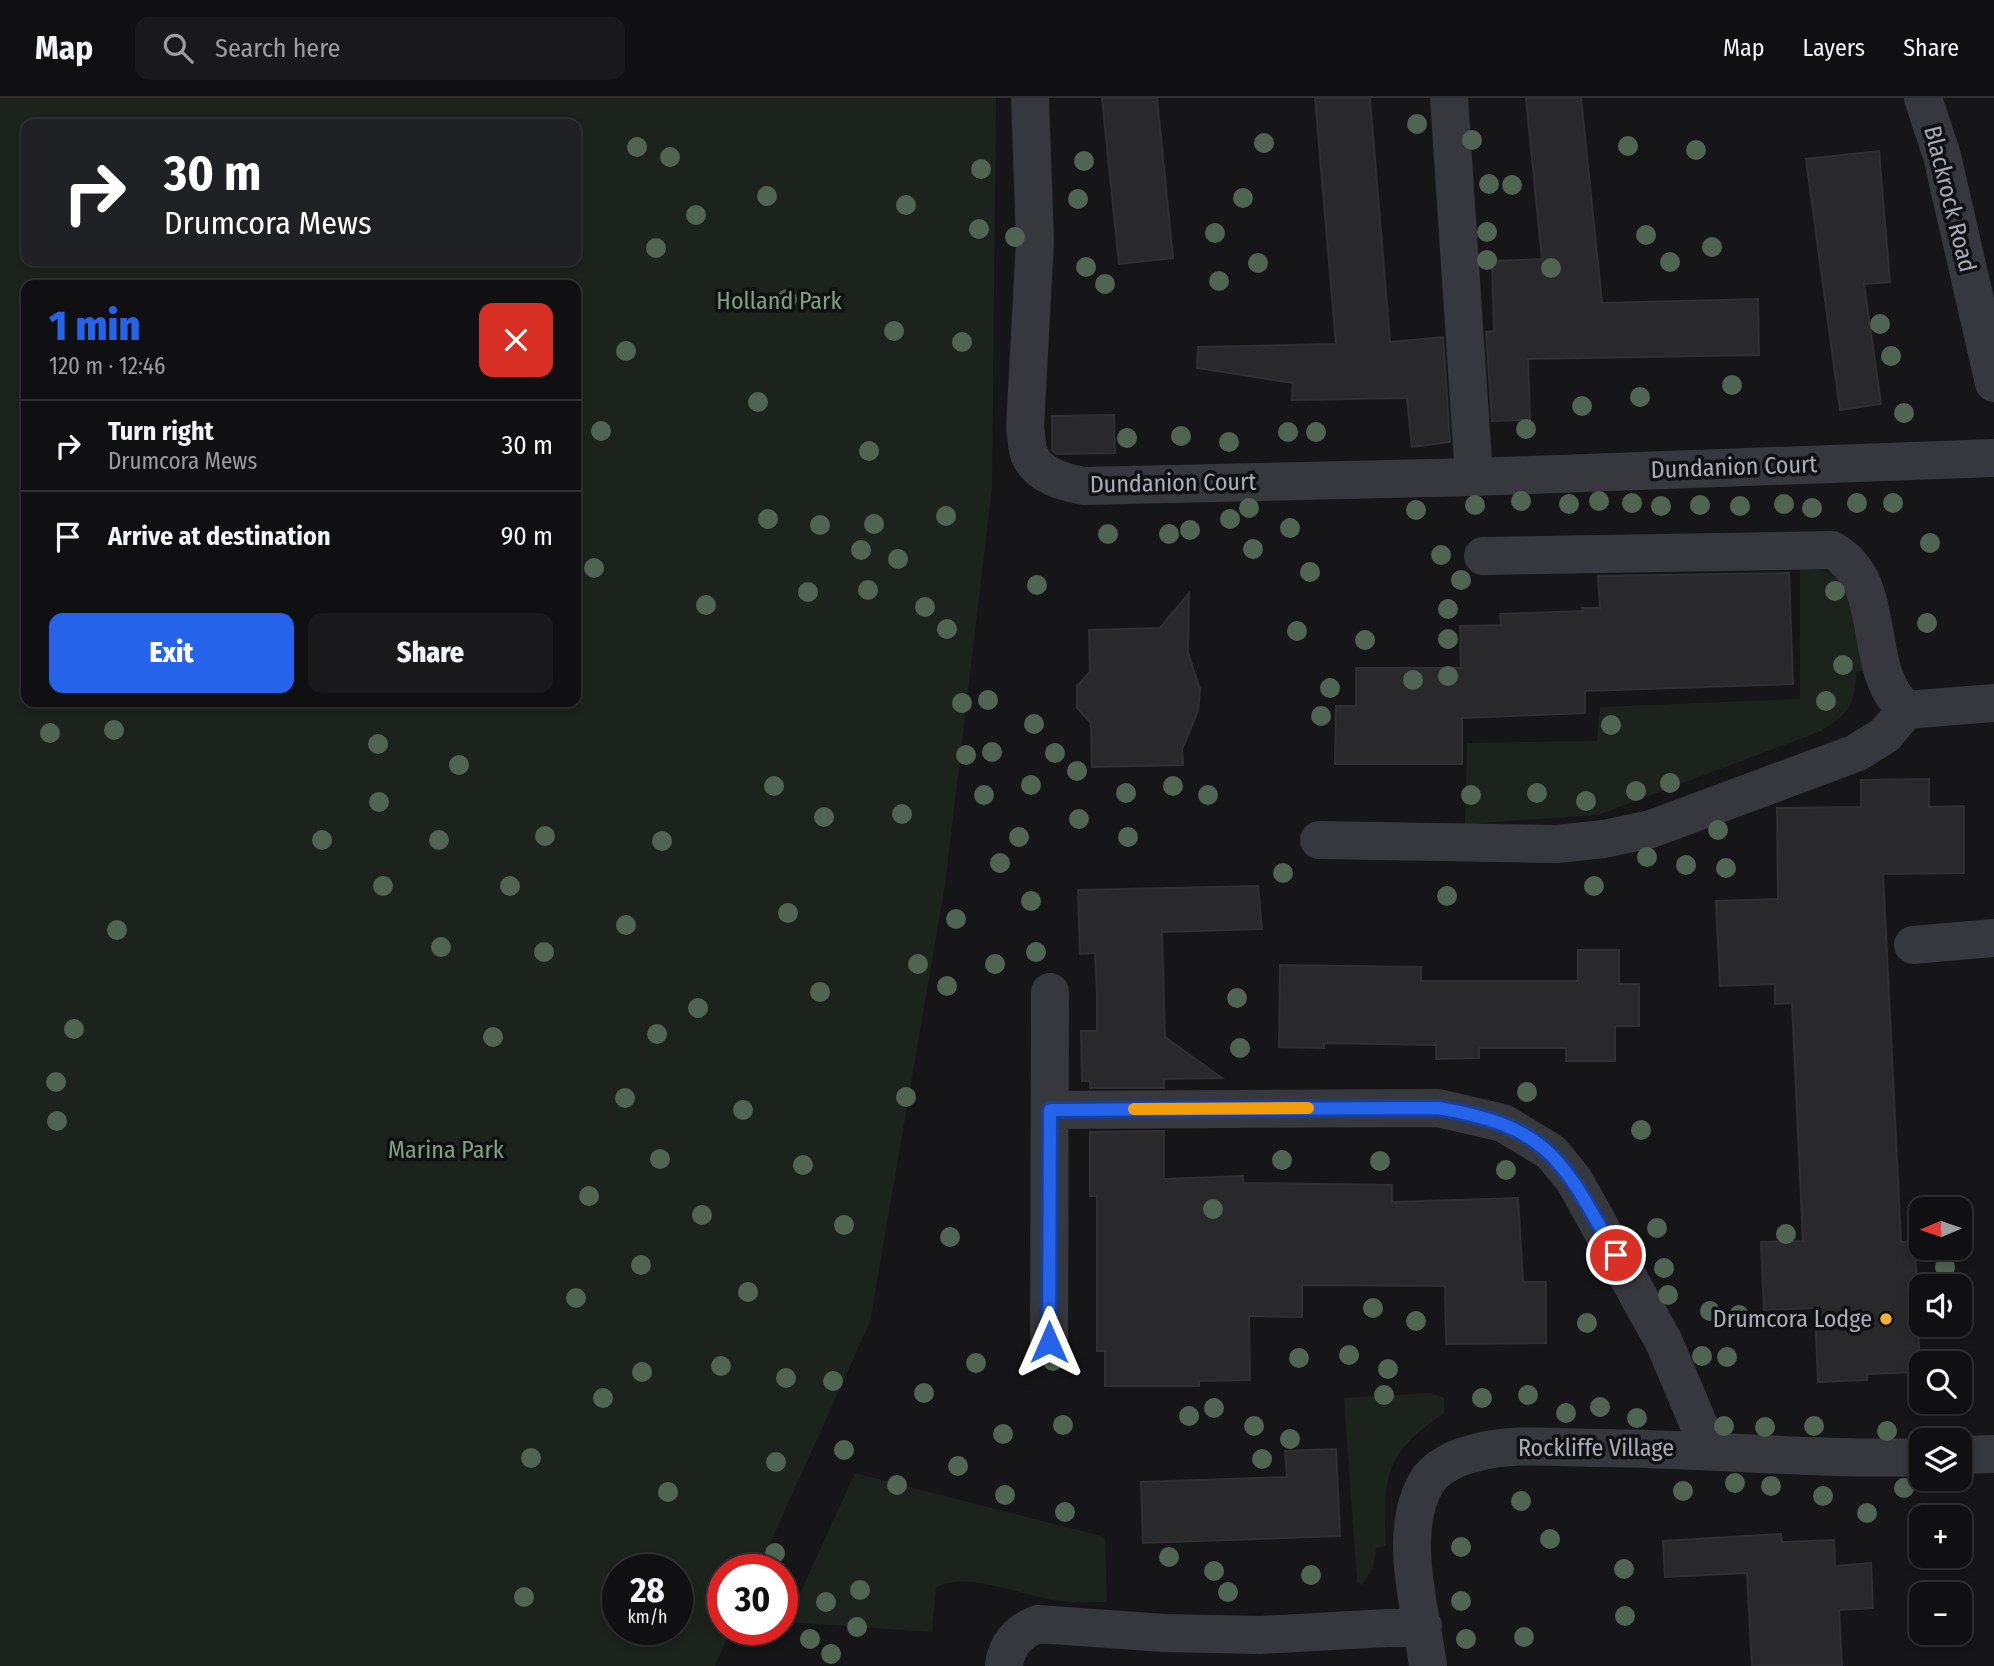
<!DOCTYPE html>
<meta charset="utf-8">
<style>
body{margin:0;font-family:"Fira Sans Condensed",sans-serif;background:#19191b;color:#f1f3f6;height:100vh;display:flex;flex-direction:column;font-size:26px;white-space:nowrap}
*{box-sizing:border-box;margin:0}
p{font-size:23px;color:#9c9d9f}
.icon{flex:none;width:38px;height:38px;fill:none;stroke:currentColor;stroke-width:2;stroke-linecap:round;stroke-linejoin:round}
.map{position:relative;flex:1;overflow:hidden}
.sheet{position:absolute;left:21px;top:182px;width:560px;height:427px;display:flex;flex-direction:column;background:#101012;border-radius:14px;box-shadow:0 4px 10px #0003,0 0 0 2px #303032}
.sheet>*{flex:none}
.banner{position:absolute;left:21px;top:21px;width:560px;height:147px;border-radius:14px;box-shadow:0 4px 10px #0003,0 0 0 2px #303032;background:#202124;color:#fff;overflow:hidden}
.needle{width:46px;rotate:268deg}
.fabs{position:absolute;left:1909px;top:1099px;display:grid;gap:14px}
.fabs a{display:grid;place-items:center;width:63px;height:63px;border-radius:14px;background:#101012;box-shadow:0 4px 10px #0003,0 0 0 2px #303032;font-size:35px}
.speed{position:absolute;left:602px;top:1456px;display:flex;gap:14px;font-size:35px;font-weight:700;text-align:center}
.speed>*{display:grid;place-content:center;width:91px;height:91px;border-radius:50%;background:#101012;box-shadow:0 4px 10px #0003,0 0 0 2px #303032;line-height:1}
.speed small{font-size:18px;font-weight:400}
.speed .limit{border:10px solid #d22;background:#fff;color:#111}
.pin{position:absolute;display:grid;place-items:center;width:60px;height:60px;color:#fff;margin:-30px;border:4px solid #fff;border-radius:50%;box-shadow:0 2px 7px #0007}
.me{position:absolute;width:77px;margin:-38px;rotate:0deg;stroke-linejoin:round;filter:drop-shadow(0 0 5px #0008)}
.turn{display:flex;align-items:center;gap:24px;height:147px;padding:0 28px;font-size:32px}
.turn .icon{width:91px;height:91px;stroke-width:2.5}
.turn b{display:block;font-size:49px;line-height:60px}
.round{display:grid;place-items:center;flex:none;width:74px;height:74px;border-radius:14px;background:#19191b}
.summary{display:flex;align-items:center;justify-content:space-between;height:119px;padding:0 28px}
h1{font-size:42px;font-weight:800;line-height:52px;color:#2563eb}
.cta{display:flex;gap:14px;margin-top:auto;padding:14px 28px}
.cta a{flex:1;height:80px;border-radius:14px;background:#2563eb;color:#fff;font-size:28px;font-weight:800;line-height:80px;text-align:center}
.cta a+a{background:#19191b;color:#f1f3f6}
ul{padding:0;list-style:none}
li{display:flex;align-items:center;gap:21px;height:91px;padding:0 28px;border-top:2px solid #303032}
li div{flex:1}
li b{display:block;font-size:26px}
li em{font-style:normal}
header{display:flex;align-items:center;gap:42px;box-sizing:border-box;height:98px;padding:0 35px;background:#101012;border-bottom:2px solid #303032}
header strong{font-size:33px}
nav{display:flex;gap:38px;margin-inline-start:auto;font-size:24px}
.search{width:490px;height:63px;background:#19191b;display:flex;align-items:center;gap:18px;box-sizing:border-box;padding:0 24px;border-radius:14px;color:#9c9d9f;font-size:26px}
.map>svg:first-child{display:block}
.green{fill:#1c231d;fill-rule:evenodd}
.building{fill:#29292c;stroke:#303034;stroke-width:2}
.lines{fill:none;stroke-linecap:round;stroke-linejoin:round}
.minor{stroke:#37383d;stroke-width:38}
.tree{fill:#506452}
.route-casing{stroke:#184099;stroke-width:18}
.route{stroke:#2563eb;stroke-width:12}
.slow{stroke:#f59e0b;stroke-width:12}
.poi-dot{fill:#f2b134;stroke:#111113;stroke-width:2.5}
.labels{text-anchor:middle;stroke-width:7;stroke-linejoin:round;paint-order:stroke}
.street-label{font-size:24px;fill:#a8adb8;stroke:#111113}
.park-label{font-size:24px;fill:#7fa381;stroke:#111113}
.poi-label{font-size:24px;fill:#a8adb8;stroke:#111113;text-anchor:end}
</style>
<header>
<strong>Map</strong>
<div class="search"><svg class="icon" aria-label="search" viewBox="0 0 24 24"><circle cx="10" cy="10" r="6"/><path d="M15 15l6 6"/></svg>Search here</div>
<nav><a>Map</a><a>Layers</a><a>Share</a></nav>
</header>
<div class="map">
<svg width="1994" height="1568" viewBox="0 0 1994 1568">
<rect width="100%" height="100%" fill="#161618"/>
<!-- green -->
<path class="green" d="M0 0H996L992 390 945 787 870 1224 758 1472H723V1531H731L715 1568H0ZM26 26H576V163H26ZM26 187H576V604H26ZM618 1472H677V1531H618Z
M1800 470C1821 470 1837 474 1851 491L1864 573 1856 574C1854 609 1851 613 1821 633L1598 717 1465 726 1467 645 1597 643 1600 609 1800 601Z
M1431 1295 1444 1300V1315C1384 1356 1383 1378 1386 1448L1376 1450 1373 1470 1362 1487 1357 1484 1344 1300Z
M855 1375 1105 1439 1107 1504C1091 1504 1074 1505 1058 1503 1023 1498 968 1473 936 1489L932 1534 787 1524Z"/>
<!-- building -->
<path class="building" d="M1102 0H1157L1173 160 1119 166Z
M1315 0H1370L1390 244 1443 239 1450 344 1412 349 1407 300 1292 302 1293 285 1197 270 1198 249 1336 246Z
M1526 0H1581L1602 205 1758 201 1759 257 1528 261 1530 322 1492 323 1486 234 1494 233 1492 163 1542 161Z
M1879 53 1890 184 1864 186 1881 306 1840 312 1806 61Z
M1114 317 1115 355 1056 356 1052 352V318Z
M1789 475 1793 586 1585 593V615L1462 620V666H1335L1336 608H1356V570H1461L1460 528 1501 527 1500 516 1583 513 1582 510H1600L1598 478Z
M1189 495 1188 555 1200 591 1198 613 1182 651 1183 667 1092 669 1091 625 1077 610V588L1090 574 1089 532 1160 530Z
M1929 681V709L1964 708V775L1883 776 1901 1144H1915L1920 1274 1867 1276V1282L1818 1284 1815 1210 1764 1212 1761 1144 1803 1143 1792 905 1775 906V886L1720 888 1716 803 1778 801 1777 710 1861 709V682Z
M1258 788 1262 831 1162 834 1165 939 1222 980 1164 981V990H1090V983H1082L1081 933H1097V895L1095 855 1080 856 1078 792Z
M1578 852H1619V886H1639V928H1615V963H1566V950H1479V960L1436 961V947L1324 945V950L1279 949 1280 867 1421 869V883H1578Z
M1164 1033V1081L1243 1078V1085L1392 1087V1104L1518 1100 1523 1184H1546V1245L1446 1246 1445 1188 1302 1187V1219L1249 1218 1250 1282 1199 1283V1288H1105V1253H1097V1098H1090V1034Z
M1336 1351 1340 1438 1143 1445 1141 1384 1287 1379 1285 1353Z
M1781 1436 1782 1444 1834 1442 1835 1468 1871 1465 1873 1510 1839 1512 1842 1568H1752L1747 1475 1665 1479 1663 1443Z"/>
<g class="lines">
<!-- minor -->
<path class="minor" d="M1030 0 1035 143 1025 330C1027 338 1026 351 1030 358 1039 378 1064 384 1083 388L1474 379 1994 360
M1449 0 1474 379
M1923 0 1942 58 1994 285
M1483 458 1832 452C1891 485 1859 570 1906 612
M1319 742 1557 746 1604 741 1651 731 1856 655 1885 637 1906 612 1994 605
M1913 847 1994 840
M1050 1012 1438 1010 1503 1025 1551 1054 1574 1082 1664 1244 1709 1351
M1049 1244 1050 894
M1960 1357 1994 1356
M1004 1568C1006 1547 1019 1533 1038 1526L1164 1535 1260 1537 1423 1528
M1428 1568C1421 1513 1397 1435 1426 1385 1435 1369 1457 1359 1475 1355 1515 1344 1561 1350 1602 1350 1708 1351 1815 1362 1922 1359"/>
</g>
<!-- trees -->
<g class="tree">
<circle cx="1417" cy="26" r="10"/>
<circle cx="1472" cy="42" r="10"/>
<circle cx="1264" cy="45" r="10"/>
<circle cx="1628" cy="48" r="10"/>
<circle cx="637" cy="49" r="10"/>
<circle cx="1696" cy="52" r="10"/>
<circle cx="670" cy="59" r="10"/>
<circle cx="1084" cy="63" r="10"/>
<circle cx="981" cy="71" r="10"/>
<circle cx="1489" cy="86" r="10"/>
<circle cx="1512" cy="87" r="10"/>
<circle cx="767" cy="98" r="10"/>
<circle cx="1243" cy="100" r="10"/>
<circle cx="1078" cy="101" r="10"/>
<circle cx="906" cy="107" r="10"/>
<circle cx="696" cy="117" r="10"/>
<circle cx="979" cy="131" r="10"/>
<circle cx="1487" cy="134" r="10"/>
<circle cx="1215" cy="135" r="10"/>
<circle cx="1646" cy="137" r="10"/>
<circle cx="1015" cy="139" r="10"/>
<circle cx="1712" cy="149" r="10"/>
<circle cx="656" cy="150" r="10"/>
<circle cx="1487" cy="162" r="10"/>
<circle cx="1670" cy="164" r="10"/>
<circle cx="1258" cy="165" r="10"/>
<circle cx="1086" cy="169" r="10"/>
<circle cx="1551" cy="170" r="10"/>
<circle cx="1219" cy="183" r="10"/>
<circle cx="1105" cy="186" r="10"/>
<circle cx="787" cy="201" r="10"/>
<circle cx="1880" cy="226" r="10"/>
<circle cx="894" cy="233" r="10"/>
<circle cx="962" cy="244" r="10"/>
<circle cx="626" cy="253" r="10"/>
<circle cx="1891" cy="258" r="10"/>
<circle cx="1732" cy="287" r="10"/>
<circle cx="1640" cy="299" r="10"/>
<circle cx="758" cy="304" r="10"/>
<circle cx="1582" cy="308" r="10"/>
<circle cx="1904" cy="315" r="10"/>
<circle cx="1526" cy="331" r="10"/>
<circle cx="601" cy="333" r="10"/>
<circle cx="1288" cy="334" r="10"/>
<circle cx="1316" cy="334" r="10"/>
<circle cx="1181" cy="338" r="10"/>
<circle cx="1127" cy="340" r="10"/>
<circle cx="1229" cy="344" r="10"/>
<circle cx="869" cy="353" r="10"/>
<circle cx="1521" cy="403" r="10"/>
<circle cx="1599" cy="403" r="10"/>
<circle cx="1632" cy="405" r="10"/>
<circle cx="1857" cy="405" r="10"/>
<circle cx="1893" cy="405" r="10"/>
<circle cx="1569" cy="406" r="10"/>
<circle cx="1784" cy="406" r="10"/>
<circle cx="1475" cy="407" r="10"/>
<circle cx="1700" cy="407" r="10"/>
<circle cx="1661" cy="408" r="10"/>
<circle cx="1740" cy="408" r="10"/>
<circle cx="1249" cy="410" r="10"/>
<circle cx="1812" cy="410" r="10"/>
<circle cx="1416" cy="412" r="10"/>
<circle cx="946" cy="418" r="10"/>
<circle cx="768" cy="421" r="10"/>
<circle cx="1230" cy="421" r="10"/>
<circle cx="874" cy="426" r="10"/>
<circle cx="820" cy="427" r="10"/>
<circle cx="1290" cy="430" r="10"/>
<circle cx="1190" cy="432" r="10"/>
<circle cx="1108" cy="436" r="10"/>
<circle cx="1169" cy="436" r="10"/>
<circle cx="1930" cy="445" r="10"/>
<circle cx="1253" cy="451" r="10"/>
<circle cx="861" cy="452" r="10"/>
<circle cx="1441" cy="457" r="10"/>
<circle cx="898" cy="461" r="10"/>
<circle cx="594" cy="470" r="10"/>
<circle cx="1310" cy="474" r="10"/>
<circle cx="1461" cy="482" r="10"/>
<circle cx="1037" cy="487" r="10"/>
<circle cx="868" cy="492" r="10"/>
<circle cx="1835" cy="493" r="10"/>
<circle cx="808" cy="494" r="10"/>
<circle cx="706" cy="507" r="10"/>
<circle cx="925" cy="509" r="10"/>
<circle cx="1448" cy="511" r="10"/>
<circle cx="1927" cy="525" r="10"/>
<circle cx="947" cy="531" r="10"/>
<circle cx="1297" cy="533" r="10"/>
<circle cx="1448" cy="541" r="10"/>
<circle cx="1365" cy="542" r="10"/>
<circle cx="1843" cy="567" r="10"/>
<circle cx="1448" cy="578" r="10"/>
<circle cx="1413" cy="582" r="10"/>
<circle cx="1330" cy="590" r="10"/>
<circle cx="988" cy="602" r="10"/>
<circle cx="1826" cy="603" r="10"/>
<circle cx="962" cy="605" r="10"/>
<circle cx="1321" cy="618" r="10"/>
<circle cx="1034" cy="626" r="10"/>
<circle cx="1611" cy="627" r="10"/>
<circle cx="114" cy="632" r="10"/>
<circle cx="50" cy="635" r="10"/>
<circle cx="378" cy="646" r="10"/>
<circle cx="992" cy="654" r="10"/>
<circle cx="1055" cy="655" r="10"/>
<circle cx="966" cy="657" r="10"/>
<circle cx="459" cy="667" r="10"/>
<circle cx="1077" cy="673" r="10"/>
<circle cx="1670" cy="685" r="10"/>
<circle cx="1031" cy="687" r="10"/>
<circle cx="774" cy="688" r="10"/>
<circle cx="1173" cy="688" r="10"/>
<circle cx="1636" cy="693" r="10"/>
<circle cx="1126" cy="695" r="10"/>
<circle cx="1537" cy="695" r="10"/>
<circle cx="984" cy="697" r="10"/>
<circle cx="1208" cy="697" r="10"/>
<circle cx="1471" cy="697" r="10"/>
<circle cx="1586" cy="703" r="10"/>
<circle cx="379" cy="704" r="10"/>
<circle cx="902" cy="716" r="10"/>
<circle cx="824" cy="719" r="10"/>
<circle cx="1079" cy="721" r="10"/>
<circle cx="1718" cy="732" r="10"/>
<circle cx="545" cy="738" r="10"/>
<circle cx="1019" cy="739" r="10"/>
<circle cx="1128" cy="739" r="10"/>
<circle cx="322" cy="742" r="10"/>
<circle cx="439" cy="742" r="10"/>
<circle cx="662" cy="743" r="10"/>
<circle cx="1647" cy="759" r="10"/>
<circle cx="1000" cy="765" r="10"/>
<circle cx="1686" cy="767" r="10"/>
<circle cx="1726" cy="770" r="10"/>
<circle cx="1283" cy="775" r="10"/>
<circle cx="383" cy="788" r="10"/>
<circle cx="510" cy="788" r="10"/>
<circle cx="1594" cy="788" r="10"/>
<circle cx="1447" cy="798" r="10"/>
<circle cx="1031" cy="803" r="10"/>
<circle cx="788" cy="815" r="10"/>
<circle cx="956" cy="821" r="10"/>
<circle cx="626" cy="827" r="10"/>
<circle cx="117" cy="832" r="10"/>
<circle cx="441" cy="849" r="10"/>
<circle cx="544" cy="854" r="10"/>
<circle cx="1036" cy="854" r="10"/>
<circle cx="918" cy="866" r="10"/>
<circle cx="995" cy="866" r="10"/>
<circle cx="947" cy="888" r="10"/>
<circle cx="820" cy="894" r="10"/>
<circle cx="1237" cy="900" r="10"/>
<circle cx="698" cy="910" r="10"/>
<circle cx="74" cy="931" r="10"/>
<circle cx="657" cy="936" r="10"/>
<circle cx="493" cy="939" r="10"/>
<circle cx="1240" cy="950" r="10"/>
<circle cx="56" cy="984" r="10"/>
<circle cx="1527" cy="994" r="10"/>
<circle cx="906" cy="999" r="10"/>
<circle cx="625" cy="1000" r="10"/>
<circle cx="743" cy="1012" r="10"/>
<circle cx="57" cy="1023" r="10"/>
<circle cx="1641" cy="1032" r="10"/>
<circle cx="660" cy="1061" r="10"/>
<circle cx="1282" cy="1062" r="10"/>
<circle cx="1380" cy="1063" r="10"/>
<circle cx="803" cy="1067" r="10"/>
<circle cx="1506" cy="1072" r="10"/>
<circle cx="589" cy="1098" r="10"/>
<circle cx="1213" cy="1111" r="10"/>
<circle cx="702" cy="1117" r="10"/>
<circle cx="844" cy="1127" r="10"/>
<circle cx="1657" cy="1130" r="10"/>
<circle cx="1786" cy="1136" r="10"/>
<circle cx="950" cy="1139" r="10"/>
<circle cx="641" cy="1167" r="10"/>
<circle cx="1945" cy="1169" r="10"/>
<circle cx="1664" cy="1170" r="10"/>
<circle cx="748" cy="1194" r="10"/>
<circle cx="1668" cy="1197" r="10"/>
<circle cx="576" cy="1200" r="10"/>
<circle cx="1373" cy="1210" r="10"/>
<circle cx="1710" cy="1213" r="10"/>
<circle cx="1739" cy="1217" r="10"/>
<circle cx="1416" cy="1223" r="10"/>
<circle cx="1587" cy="1225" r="10"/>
<circle cx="1349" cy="1257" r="10"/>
<circle cx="1702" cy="1258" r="10"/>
<circle cx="1727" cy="1259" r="10"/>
<circle cx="1299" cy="1260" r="10"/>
<circle cx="1053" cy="1263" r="10"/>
<circle cx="976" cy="1265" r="10"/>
<circle cx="721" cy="1268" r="10"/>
<circle cx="1388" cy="1271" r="10"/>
<circle cx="642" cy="1274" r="10"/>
<circle cx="786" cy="1280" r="10"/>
<circle cx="833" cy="1283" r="10"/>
<circle cx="924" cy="1295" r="10"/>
<circle cx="1384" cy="1297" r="10"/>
<circle cx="1528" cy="1297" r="10"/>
<circle cx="603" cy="1300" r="10"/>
<circle cx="1482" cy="1300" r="10"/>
<circle cx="1600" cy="1309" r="10"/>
<circle cx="1214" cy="1310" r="10"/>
<circle cx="1566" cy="1315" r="10"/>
<circle cx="1189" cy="1318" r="10"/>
<circle cx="1637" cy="1320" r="10"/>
<circle cx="1063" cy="1327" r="10"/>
<circle cx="1254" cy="1328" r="10"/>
<circle cx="1724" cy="1328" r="10"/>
<circle cx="1814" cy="1328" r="10"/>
<circle cx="1765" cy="1329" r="10"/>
<circle cx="1887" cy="1333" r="10"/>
<circle cx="1003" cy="1336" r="10"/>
<circle cx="1290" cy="1341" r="10"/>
<circle cx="844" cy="1352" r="10"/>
<circle cx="531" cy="1360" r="10"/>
<circle cx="1262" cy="1361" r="10"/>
<circle cx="776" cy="1364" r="10"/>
<circle cx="958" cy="1368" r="10"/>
<circle cx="1735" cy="1385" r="10"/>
<circle cx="897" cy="1387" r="10"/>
<circle cx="1771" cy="1388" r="10"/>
<circle cx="1904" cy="1390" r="10"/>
<circle cx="1683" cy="1393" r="10"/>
<circle cx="668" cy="1394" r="10"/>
<circle cx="1005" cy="1397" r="10"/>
<circle cx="1823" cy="1398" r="10"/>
<circle cx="1521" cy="1403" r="10"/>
<circle cx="1065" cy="1414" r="10"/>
<circle cx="1867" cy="1415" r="10"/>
<circle cx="1550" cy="1441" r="10"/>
<circle cx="1461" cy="1449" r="10"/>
<circle cx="775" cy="1455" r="10"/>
<circle cx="1169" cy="1459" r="10"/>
<circle cx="1624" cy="1471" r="10"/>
<circle cx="1214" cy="1473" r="10"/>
<circle cx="1311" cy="1477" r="10"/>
<circle cx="860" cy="1492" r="10"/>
<circle cx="1228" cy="1494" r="10"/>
<circle cx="524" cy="1499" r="10"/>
<circle cx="1461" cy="1503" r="10"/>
<circle cx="826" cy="1504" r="10"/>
<circle cx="1625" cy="1518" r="10"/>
<circle cx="857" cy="1529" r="10"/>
<circle cx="1524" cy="1539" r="10"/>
<circle cx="810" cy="1541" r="10"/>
<circle cx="1466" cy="1541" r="10"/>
<circle cx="831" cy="1556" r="10"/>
</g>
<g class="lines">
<defs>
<path id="route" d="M1049 1244 1050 1012 1438 1010C1552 1029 1563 1064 1616 1157"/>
</defs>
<!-- route casing -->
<use href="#route" class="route-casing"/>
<!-- route -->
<use href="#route" class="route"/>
<!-- slow -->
<path class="slow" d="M1134 1011 1308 1010"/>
</g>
<!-- markers -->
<circle class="poi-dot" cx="1886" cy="1221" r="7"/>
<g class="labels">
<!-- street labels -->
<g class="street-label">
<text transform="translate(1950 101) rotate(76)" y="8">Blackrock Road</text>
<text transform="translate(1734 369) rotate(-2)" y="8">Dundanion Court</text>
<text transform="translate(1173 385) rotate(-1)" y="8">Dundanion Court</text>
<text x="1596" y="1358">Rockliffe Village</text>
</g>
<!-- park labels -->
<g class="park-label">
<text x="779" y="211">Holland Park</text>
<text x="446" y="1060">Marina Park</text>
</g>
<!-- poi labels -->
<g class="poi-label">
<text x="1872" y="1229">Drumcora Lodge</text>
</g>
</g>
</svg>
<div class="fabs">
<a><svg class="needle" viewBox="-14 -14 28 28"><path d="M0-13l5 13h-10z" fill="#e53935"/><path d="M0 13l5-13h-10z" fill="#9c9d9f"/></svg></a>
<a><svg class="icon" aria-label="sound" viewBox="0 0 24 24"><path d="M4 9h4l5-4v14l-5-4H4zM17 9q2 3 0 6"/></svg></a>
<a><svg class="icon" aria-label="search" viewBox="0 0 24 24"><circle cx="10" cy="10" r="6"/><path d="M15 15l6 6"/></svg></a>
<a><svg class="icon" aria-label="layers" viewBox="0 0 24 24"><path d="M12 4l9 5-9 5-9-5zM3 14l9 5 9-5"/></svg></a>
<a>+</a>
<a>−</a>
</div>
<div class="speed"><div>28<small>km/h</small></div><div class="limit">30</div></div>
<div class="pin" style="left:1616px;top:1157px;background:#d93025"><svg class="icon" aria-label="arrive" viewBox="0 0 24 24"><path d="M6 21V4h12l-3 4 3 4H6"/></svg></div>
<svg class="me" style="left:1049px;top:1244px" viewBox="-20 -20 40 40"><path d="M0-17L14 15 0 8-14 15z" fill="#2563eb" stroke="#fff" stroke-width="4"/></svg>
<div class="banner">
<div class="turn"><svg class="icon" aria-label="right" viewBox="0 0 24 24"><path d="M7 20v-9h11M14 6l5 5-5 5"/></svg><div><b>30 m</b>Drumcora Mews</div></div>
</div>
<section class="sheet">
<div class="summary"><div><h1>1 min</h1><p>120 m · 12:46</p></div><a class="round" style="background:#d93025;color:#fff"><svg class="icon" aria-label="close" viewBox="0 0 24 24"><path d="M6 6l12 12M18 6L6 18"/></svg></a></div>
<ul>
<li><svg class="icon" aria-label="right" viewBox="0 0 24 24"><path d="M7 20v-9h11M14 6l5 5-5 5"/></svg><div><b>Turn right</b><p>Drumcora Mews</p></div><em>30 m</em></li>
<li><svg class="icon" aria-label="arrive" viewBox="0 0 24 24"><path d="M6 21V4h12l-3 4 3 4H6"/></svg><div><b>Arrive at destination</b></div><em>90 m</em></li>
</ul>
<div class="cta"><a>Exit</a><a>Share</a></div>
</section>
</div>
